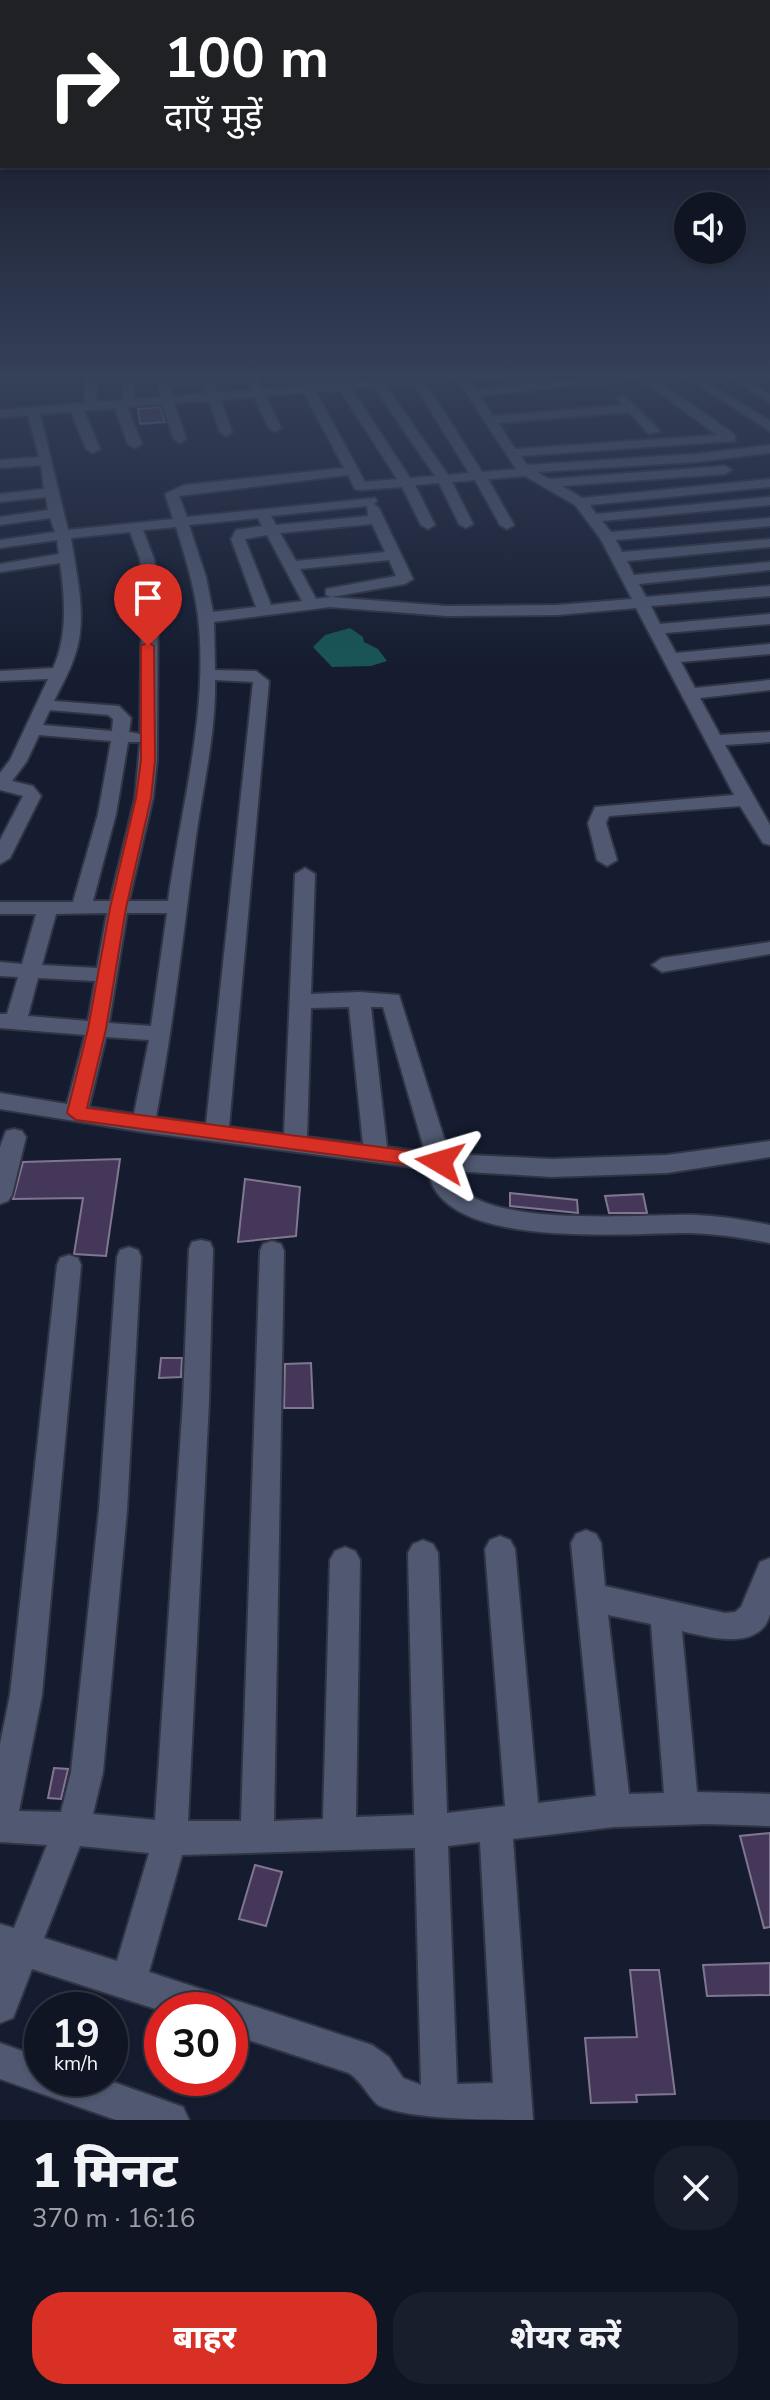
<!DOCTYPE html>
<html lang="hi">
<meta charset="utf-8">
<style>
body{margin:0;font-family:"Nunito Sans","Noto Sans Devanagari",sans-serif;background:#191e2c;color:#f1f3f6;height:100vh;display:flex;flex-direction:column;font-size:30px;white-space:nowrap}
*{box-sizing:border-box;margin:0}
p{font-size:26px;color:#9c9fa6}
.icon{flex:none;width:44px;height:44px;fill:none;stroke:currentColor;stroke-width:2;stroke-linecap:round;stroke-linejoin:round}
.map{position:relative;height:2120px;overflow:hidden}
.sheet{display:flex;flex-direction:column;background:#101524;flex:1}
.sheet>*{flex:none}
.hud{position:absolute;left:0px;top:0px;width:770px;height:168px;box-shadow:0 2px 6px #0004,0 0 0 2px #303441;background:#202124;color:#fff;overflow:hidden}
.buttons{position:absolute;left:674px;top:192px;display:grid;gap:16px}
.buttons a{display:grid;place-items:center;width:72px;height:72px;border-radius:50%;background:#101524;box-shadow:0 2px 6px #0004,0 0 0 2px #303441;font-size:40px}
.speed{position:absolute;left:24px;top:1992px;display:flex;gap:16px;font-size:40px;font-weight:700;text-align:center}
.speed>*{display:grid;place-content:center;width:104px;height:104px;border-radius:50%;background:#101524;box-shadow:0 2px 6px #0004,0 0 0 2px #303441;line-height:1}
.speed small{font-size:20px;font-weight:400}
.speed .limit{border:12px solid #d22;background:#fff;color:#111}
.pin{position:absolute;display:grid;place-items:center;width:68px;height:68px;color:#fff;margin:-82px -34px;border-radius:50% 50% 50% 0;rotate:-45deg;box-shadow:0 0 8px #0007}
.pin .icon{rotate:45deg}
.me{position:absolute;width:88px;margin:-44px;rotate:277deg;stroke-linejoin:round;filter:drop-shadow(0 0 6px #0008)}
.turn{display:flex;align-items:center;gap:28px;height:168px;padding:0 32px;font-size:36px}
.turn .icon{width:104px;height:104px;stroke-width:2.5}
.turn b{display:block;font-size:56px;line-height:68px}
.round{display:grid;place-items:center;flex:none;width:84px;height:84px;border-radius:32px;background:#191e2c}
.head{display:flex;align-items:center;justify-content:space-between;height:136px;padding:0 32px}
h1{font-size:48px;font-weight:800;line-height:60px}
.primary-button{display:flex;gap:16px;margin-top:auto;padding:16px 32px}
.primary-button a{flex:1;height:92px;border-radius:32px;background:#d93025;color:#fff;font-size:32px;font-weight:800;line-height:92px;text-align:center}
.primary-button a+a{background:#191e2c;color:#f1f3f6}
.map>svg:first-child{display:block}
.water{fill:#185556}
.building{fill:#45375a;stroke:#807690;stroke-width:2}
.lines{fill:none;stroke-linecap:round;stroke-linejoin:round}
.minor-casing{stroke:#313444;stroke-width:4}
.minor{fill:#505971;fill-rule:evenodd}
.route{fill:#d93025;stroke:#8d1f18;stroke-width:2}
</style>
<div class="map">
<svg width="770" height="2120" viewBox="0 0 770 2120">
<rect width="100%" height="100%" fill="#151c30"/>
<!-- water -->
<path class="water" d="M350 628 363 637 364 642 378 649 387 661 371 666 332 667 313 647 325 635Z"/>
<!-- building -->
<path class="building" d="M160 407 165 422 140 424 138 409Z
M120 1159 106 1256 74 1254 83 1198 13 1199 23 1162Z
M245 1179 300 1187 296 1236 238 1242Z
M510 1193 577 1200 578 1213 510 1206Z
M643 1194 647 1213H609L605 1196Z
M161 1358H182L181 1377 159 1378Z
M311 1363 313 1408H284L285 1364Z
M54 1768 68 1769 61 1799 48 1798Z
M770 1833V1927L764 1928 740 1836Z
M255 1865 282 1872 266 1926 239 1919Z
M770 1963V1995L707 1996 703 1965Z
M630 1970H659L675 2094 636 2095 637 2102 591 2103 585 2038 637 2037Z"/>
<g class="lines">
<defs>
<path id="minor" d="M84 373H96L97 402 123 400 122 373H134L135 399 160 397 159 382 165 378 251 373 255 374 262 389 300 386 292 373H304L311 385 335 383 331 376 334 373H341L347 382 369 380 366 373H376L381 379 410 377 408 373 422 376 507 373 501 377 469 379 476 389 629 373H661L654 378 735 435V441L521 456 527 465 695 454 770 445V453L695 462 537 472 549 479 725 466 732 470 725 474 562 486 582 498 770 479V487L590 505 596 514 770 497V505L602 521 611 532 770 518V526L616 540 622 552 770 539V547L627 561 634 575 770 562V570L639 584 646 597 770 586V596L651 606 660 624 770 614V624L665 633 676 653 770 644V654L681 662 695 688 770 680V690L700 698 720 735 770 732V742L725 745 770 825V845L763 843 740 806 609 816 606 823 617 860 607 866 597 860 588 823 595 807 734 795 636 608 557 615 447 616 330 607 214 622 215 670 256 671 269 681 229 1127 284 1134 295 874 305 868 315 874 311 994 359 992 399 995 449 1154 552 1159 667 1155 770 1141V1157L667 1173 552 1177 452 1171C463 1233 650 1213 696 1215 721 1216 746 1220 770 1225V1243C744 1238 718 1234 691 1233 633 1232 437 1253 428 1169L143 1132 0 1109V1093L67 1104 85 1035 0 1028V1014H7L18 977 0 976V962L22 964 36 914H0V902H73L98 814 111 741 39 735 27 761 12 781 33 786 41 796 10 858 0 864V840L23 796 0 790V773L10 760 48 679 0 681V671L53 668C68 636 65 598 60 563L0 572V564L59 554 57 540 0 548V540L55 532 50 518 0 525V517L48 510 46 497 0 502V494L44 489 41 465 0 468V460L39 457 28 415 0 418V410L85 403ZM640 379 717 435 515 449 498 423 629 412 649 434 660 431 623 394 617 398 623 405 493 416 480 396ZM458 380 516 469 482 472 426 383ZM248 381 251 390 218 392 214 383ZM203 383 206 393 173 396 171 385ZM414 384 469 473 448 475 386 386ZM374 387 435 476 410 478 352 389ZM340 390 397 479 365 482 316 392ZM304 393 344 468 184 485 165 494 173 519 68 530 40 414 71 412 86 449 93 453 100 449 84 411 115 408 128 444 135 448 142 444 127 407 162 404 174 439 180 443 186 439 174 403 209 401 220 432 226 436 232 432 221 400 254 397 269 428 275 432 281 428 266 396ZM348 475 355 489 360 490 402 487 421 525 428 529 435 525 415 485 439 483 459 524 466 528 473 524 452 482 475 480 500 525 507 529 514 525 488 479 525 476 575 505 600 538 632 599 557 605 447 606 330 597 316 599 300 569 389 560 396 576 326 589V595L331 597 405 584 413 579 379 508 374 504 377 501 375 498 187 517 179 496ZM367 506 368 516 276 525 271 516ZM258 518 262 526 236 530 231 539 256 607 213 612 206 577 189 525ZM372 524 385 552 296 561 280 533ZM176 527C185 556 194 585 198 616 209 711 181 807 168 901H129L153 798 157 760 158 580 154 559 143 530ZM130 532 140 559 142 580 140 734 129 732 131 718 119 706 54 701C62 685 70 671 75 655 88 618 76 573 71 538ZM267 535 302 601 271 605 245 539ZM215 680 253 682 206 1124 156 1117C173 1027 183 936 195 844 202 789 216 736 215 680ZM50 710 108 715 113 719 112 731 43 725ZM128 742H140L135 798 110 901H93L116 814ZM107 913 97 968 42 965 56 914ZM127 913H167L151 1026 109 1023ZM38 978 95 981 88 1021 28 1016ZM349 1007 363 1144 307 1137 311 1008ZM371 1007H383L425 1152 387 1147ZM106 1037 149 1040 134 1114 89 1107Z
M679 373H693L770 421V431Z
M722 373H737L770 394V403Z
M762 373H770V378Z
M770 942V954L662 972 652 965 662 958Z
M14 1129 22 1131 26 1137 12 1195 8 1201 0 1204V1147L6 1131Z
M201 1240 210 1242 213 1249 209 1401 188 1821H241L260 1251 263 1244 272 1241 281 1244 284 1251 274 1821 323 1819 330 1560 335 1551 345 1547 355 1551 360 1560 356 1817 414 1815 408 1553 413 1544 423 1540 433 1544 438 1553 447 1813 505 1806 485 1549 490 1540 500 1536 510 1540 515 1549 538 1803 596 1796 571 1543 576 1534 586 1530 596 1534 601 1543 605 1586 725 1613 735 1612 741 1607 760 1562 770 1558C770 1575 770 1597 770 1614 761 1652 706 1637 682 1631L697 1792 770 1794V1826L707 1824 614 1827 513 1839 533 2120C494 2120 408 2120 378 2105 367 2095 363 2083 349 2073L230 2034V2010L162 2011 32 1969 13 2018 0 2023V1924L14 1928 47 1845 0 1842V1744L10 1695 57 1265 60 1258 69 1255 78 1258 81 1265 42 1695 19 1811 61 1812 71 1772 99 1510 117 1257 120 1250 129 1247 138 1250 141 1257 127 1510 103 1772 93 1814 155 1820 183 1401 189 1249 192 1242ZM608 1615 651 1624 664 1793 629 1794ZM480 1842 493 2083 457 2084 448 1846ZM80 1846 149 1853 117 1961 44 1938ZM415 1848 421 2085 403 2078 389 2057 372 2045 149 1972 182 1855Z
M0 2043 42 2058V2078H102L183 2107 189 2120H116L0 2079Z"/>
</defs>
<!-- minor casing -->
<use href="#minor" class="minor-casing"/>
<!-- minor -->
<use href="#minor" class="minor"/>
</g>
<!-- sky -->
<linearGradient id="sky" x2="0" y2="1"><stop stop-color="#0c0f1a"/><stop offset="0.56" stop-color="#354059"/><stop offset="1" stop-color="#354059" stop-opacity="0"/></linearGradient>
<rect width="770" height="670" fill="url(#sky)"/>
<!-- route -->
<path class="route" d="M148 642 154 646 155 760 151 798 126 908 106 1029 87 1108 440 1155 447 1157 450 1162 447 1167 440 1169 76 1120 67 1113 88 1029 110 908 136 798 141 760V646Z"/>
</svg>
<div class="buttons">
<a><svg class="icon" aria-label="sound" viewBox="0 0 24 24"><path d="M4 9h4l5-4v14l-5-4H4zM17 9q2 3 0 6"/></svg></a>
</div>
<div class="speed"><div>19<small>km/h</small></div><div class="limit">30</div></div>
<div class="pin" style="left:148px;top:646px;background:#d93025"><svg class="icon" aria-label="arrive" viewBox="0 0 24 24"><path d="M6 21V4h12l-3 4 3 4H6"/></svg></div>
<svg class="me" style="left:440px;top:1162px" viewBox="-20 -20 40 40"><path d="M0-17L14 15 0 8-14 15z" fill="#d93025" stroke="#fff" stroke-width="4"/></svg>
<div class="hud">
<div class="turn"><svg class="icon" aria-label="right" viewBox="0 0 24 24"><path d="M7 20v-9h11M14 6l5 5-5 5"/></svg><div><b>100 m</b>दाएँ मुड़ें</div></div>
</div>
</div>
<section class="sheet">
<div class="head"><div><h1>1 मिनट</h1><p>370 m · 16:16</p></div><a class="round"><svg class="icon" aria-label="close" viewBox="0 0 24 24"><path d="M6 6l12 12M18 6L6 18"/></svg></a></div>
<div class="primary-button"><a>बाहर</a><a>शेयर करें</a></div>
</section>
